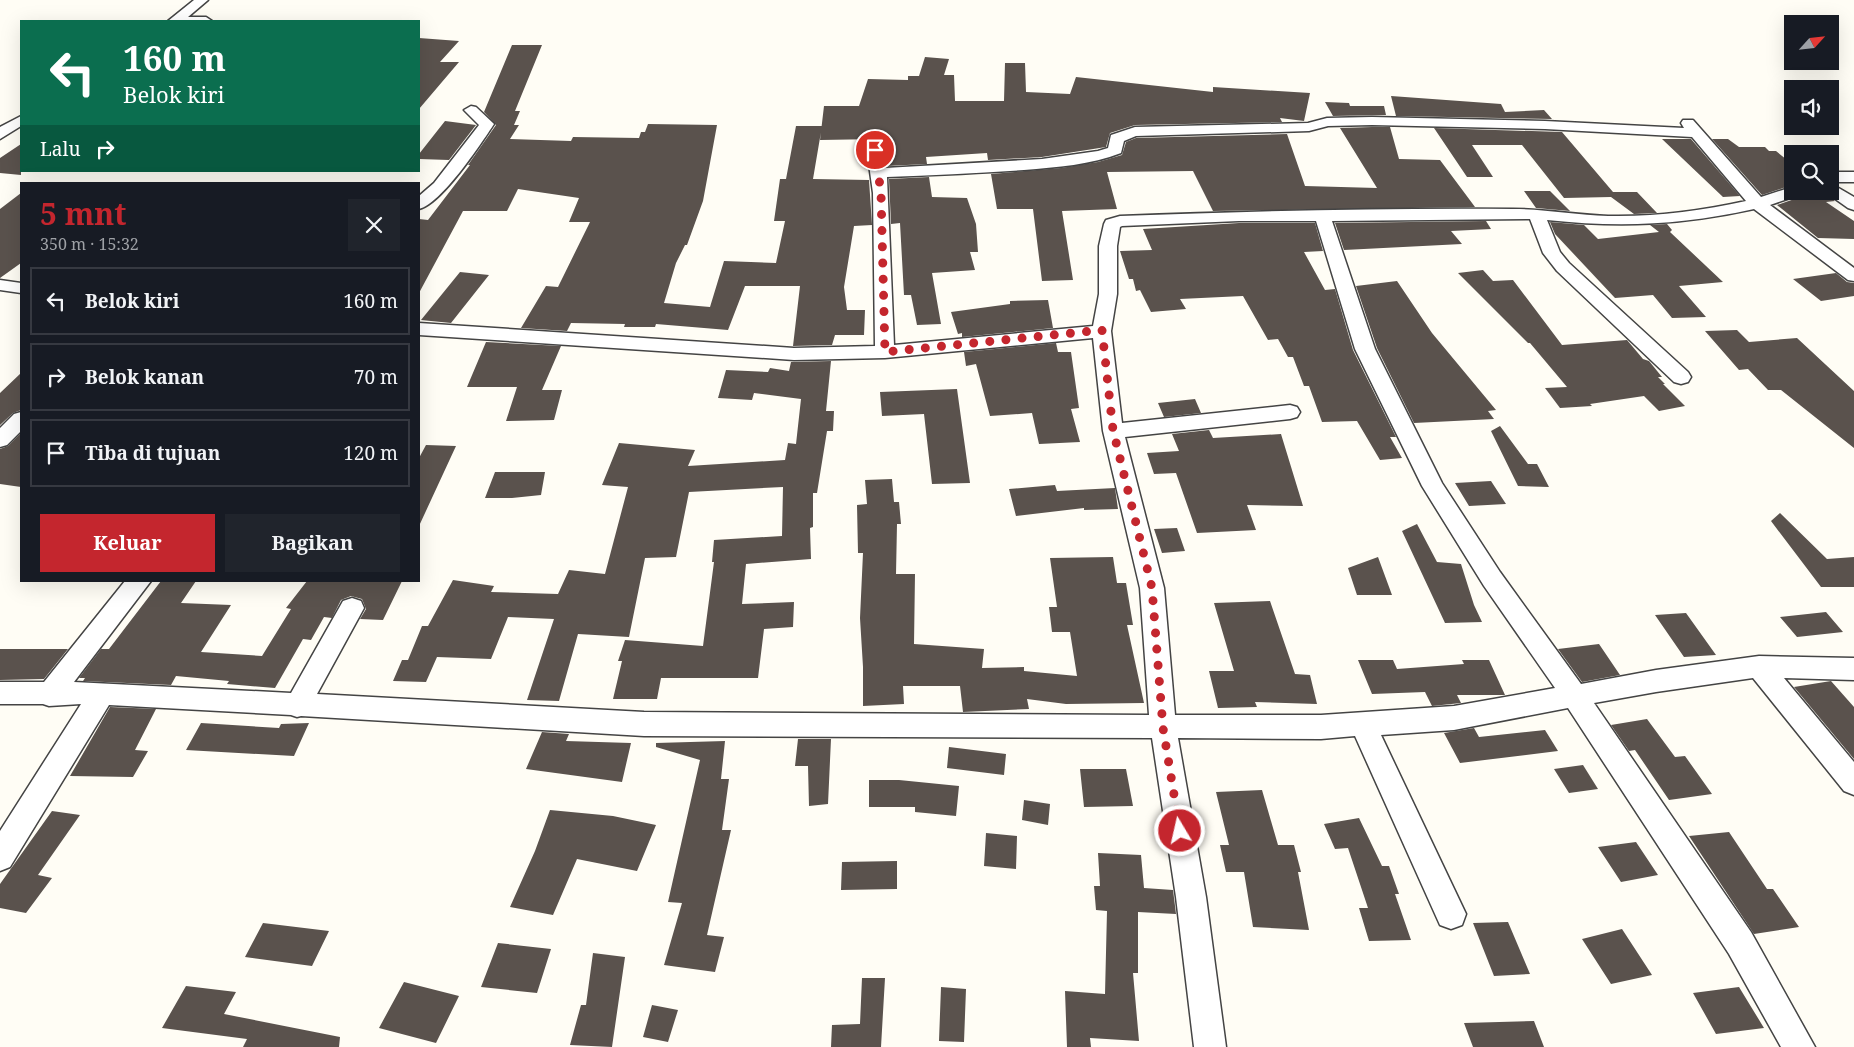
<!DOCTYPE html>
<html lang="id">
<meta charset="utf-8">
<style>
body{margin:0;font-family:"Noto Serif",serif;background:#20242c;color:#f1f3f6;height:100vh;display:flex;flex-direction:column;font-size:19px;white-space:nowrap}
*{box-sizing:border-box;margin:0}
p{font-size:16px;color:#9ea1a6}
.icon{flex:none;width:28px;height:28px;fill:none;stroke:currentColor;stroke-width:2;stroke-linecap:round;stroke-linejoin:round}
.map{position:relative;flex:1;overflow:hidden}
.sheet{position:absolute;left:20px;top:182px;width:400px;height:400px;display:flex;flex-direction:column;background:#171b24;border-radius:0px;box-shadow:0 5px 20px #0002}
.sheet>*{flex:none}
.guide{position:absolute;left:20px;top:20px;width:400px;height:152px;border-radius:0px;box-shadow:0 5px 20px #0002;background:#0b6e4f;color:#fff;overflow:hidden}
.needle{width:32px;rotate:63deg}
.tools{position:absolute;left:1784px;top:15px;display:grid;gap:10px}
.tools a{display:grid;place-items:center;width:55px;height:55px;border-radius:0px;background:#171b24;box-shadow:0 5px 20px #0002;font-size:25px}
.pin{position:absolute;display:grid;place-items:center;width:42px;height:42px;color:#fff;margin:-21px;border:2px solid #fff;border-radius:50%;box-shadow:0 1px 5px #0007}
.me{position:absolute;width:55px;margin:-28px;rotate:351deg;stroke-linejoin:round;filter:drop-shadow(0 0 4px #0008)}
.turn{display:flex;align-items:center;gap:18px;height:105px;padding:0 20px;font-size:22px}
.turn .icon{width:65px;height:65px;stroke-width:2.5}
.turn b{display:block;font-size:35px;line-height:42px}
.then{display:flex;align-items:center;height:48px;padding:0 20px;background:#0003;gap:10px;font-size:19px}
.round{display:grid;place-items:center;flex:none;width:52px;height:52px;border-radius:0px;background:#20242c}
.overview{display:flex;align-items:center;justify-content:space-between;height:85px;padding:0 20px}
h1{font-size:30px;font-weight:700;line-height:38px;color:#c4262e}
.primary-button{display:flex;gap:10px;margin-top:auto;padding:10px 20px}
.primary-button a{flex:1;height:58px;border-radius:0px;background:#c4262e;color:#fff;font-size:20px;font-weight:700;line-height:58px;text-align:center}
.primary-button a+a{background:#20242c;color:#f1f3f6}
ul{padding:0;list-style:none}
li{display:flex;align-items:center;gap:15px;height:68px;margin:0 10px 8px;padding:0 10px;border:2px solid #363941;border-radius:0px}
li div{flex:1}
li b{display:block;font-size:19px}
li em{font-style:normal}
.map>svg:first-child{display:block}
.building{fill:#5a524d}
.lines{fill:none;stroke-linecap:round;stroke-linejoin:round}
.minor-casing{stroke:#444;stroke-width:3}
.minor{fill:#fff;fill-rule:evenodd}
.route{stroke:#c4262e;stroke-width:9;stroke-dasharray:0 16.2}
</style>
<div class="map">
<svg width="1854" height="1047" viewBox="0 0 1854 1047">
<rect width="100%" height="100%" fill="#fffdf5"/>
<!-- building -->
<path class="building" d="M419 38 459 41 440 62H459L419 109Z
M512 45H542L515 111H520L514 125H519L510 139 571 141 573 137 639 138 641 132H645L648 124 717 125 703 201 687 245H685L676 263 664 303 710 307 724 261 776 263 785 221H774L780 179H786L796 126H822L813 179 869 180 872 225 854 226 844 287 847 310H865L864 335H835L832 345 793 346 800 286H745L728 330 656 324 655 327H624L625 324 571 323 567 331 521 328 546 286 558 287 590 222H569L579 198 518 189 507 211H463L419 293V219L428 220 470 165H468L496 125 484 112Z
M925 57 949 59 944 75H954L955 101H1004L1005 63H1025L1026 92 1070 94 1076 77 1213 92V87L1310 93 1304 121 1280 118 1282 122 1135 125 1110 133 1106 147 1042 157 988 160 987 153 926 157 927 164 886 166 882 147 879 145V139L820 140 824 106H859L868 79 908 80V76H919Z
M1391 96 1501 104 1505 112 1544 110 1552 119 1396 116Z
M1325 102 1349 103 1350 106H1384L1386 115 1333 116Z
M445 121 476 125 449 160 419 159V154Z
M1372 127H1390L1399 159 1440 160 1475 207 1213 211 1193 171 1107 172 1117 209 1062 211 1073 280 1042 281 1033 209H997L991 174 1061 168 1098 162 1122 155 1126 142 1136 138 1287 134 1305 186 1377 188 1340 128Z
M1434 128 1562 132 1613 192H1637L1657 213 1634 214 1611 197 1564 198 1522 145H1472L1493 177H1467Z
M1662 139H1691L1740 196 1723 197Z
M1712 139H1728L1739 147H1765L1769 151H1776L1792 164V185L1762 195Z
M21 144V175L0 173V158Z
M929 177 932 197 967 198 976 224 978 252H970L975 270 932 273 941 324 917 325 911 295H904L900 223 891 224 889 179Z
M1524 191H1550L1570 211 1536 208Z
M1806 191H1822L1835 201 1826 202 1854 221V239L1818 238 1777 205 1803 196Z
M21 193V263L0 278V209Z
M1486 221 1491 229 1451 231 1462 244 1344 250 1335 223Z
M1550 222 1584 225 1598 239 1659 232 1650 225 1667 224 1672 230 1670 232 1723 282 1679 286 1706 317 1672 318 1653 295 1615 298 1555 234Z
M1239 223H1315L1323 251 1304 252 1325 290 1335 289 1353 350 1396 437H1390L1402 458 1380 460 1357 421 1322 422 1309 386H1304L1293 357H1288L1278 339 1268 340 1243 296 1180 299 1186 309 1151 312 1140 290 1136 291 1133 279H1129L1120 251 1152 250 1143 229Z
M1483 270 1493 281 1513 280 1562 345 1627 340 1643 359 1649 361 1662 377H1658L1665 384H1663L1685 406 1659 411 1644 396 1590 404 1592 406 1560 408 1545 388 1567 387 1530 343H1528L1458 273Z
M460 272 489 275 451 323 421 320Z
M1836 273 1847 282 1854 283V296L1821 301 1793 279Z
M1397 281 1432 333 1496 410 1488 411 1494 419 1414 423 1377 348 1356 286Z
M1048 300 1053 328 962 337V333L958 334 951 312 1010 304V301Z
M1737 330 1749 342 1797 338 1854 391V448L1781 390H1768L1748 369 1739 370 1705 331Z
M486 342 561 346 542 390H562L554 420 506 421 517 387H467Z
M1056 343 1058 352H1071L1079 408 1071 409 1080 442 1039 444 1032 413 990 416 976 364 966 366 964 352Z
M831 361 826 411H834L833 431H827L817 493H813V527L810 528 811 559 746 564 742 604 794 602 793 627 764 629 758 678H661L657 699H613L622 661H618L625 640 703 646 714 562H712L714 540 782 536 783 487 689 492 676 557 645 558 629 637 578 634 559 701 527 700 554 619 508 617 491 659 437 657 426 682 393 681 402 660H408L422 626H428L453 580 494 586 491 592 558 594 569 570 605 574 628 487 602 485 619 443 695 450 688 466 785 460 788 443 796 444 801 399 754 393 752 400 718 398 726 370 768 372 770 368 789 371 791 362Z
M21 373V410L13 413 0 425V393Z
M957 389 970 483 932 484 924 414 882 416 880 392Z
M1195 399 1201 413 1164 417 1158 403Z
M1500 426 1528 464H1537L1549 487 1518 486 1491 431Z
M1209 430 1213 438 1281 434 1303 506 1247 505 1256 530 1197 533 1176 473 1154 474 1147 453 1179 451 1172 434Z
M21 433V487L0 484V449L8 446Z
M426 445 456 446 419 526V458Z
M495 472H545L541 495 512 498H485Z
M892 479 894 502H899L901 524H897L896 574H915L914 644 984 649 982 668 1024 667V671L1077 676 1070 632H1052L1049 607H1057L1050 558 1113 557 1117 583H1126L1133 625H1127L1144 703 1066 704 1027 699 1029 709 963 712 960 686H903L904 704 863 706V667L860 618 863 553H858L857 505 867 504 865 480Z
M1491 481 1506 504 1469 506 1455 483Z
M1055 485 1057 491 1115 488 1118 509 1084 510V508L1016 516 1009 489Z
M1780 513 1827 559 1854 557V587H1821L1771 521Z
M1417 524 1437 562 1461 564 1474 605 1482 622 1445 623 1402 531Z
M1177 528 1185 551 1162 553 1154 529Z
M1378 557 1392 595H1357L1348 568Z
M161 581H196L181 603 231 605 201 652 262 656 291 609 286 608 307 581H402L383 620 360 619 366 609 362 599 351 596 341 600 332 618 324 617 311 640 303 639 275 688 227 684 229 681 176 676 171 685 83 681 85 678H79L101 649H109Z
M1270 601 1295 674 1310 675 1317 704 1255 702 1257 707 1218 708 1209 671H1234L1214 603Z
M1826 612 1843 632 1797 637 1780 617Z
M1686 613 1716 655 1684 657 1655 615Z
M1599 644 1620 675 1582 682 1558 649Z
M0 649H68L44 679 0 680Z
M1358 660H1393L1397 669 1464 664 1462 660H1489L1505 695H1457L1461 703 1432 706 1425 692 1372 694Z
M1831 681 1854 707V759L1794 687Z
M110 707 156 709 135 750 148 751 133 777 70 776Z
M1647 719 1675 757 1685 756 1712 794 1669 800 1635 750 1629 751 1611 725Z
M201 723 279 728 281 724 309 723 294 756 186 750Z
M1474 728 1479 737 1545 730 1558 751 1460 763 1444 733Z
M542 732 569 734 566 741 631 743 622 782 526 769Z
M798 739H831L828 804 809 806 808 766H795Z
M725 741 721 779H729L722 830H731L707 935 724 937 715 972 664 965 682 903 668 902 700 760 656 747V743Z
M949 747 1006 754 1004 775 947 768Z
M1583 765 1598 789 1569 793 1554 769Z
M1080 769H1126L1133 806 1084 807Z
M869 780H899L959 786 956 816 915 812V807H869Z
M1262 790 1278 845H1294L1301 872H1298L1309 930 1253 927 1244 872H1226L1220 845H1229L1216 792Z
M1024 800 1050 804 1048 825 1022 820Z
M550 810 613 816 656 825 637 871 577 859 553 915 510 907 535 851Z
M52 811 80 815 38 875 52 878 26 913 0 908V884Z
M1359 818 1382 866H1389L1399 894H1395L1411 940 1369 941 1359 908H1368L1348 848 1335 849 1324 824Z
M1729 832 1767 889H1773L1799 927 1754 934 1689 836Z
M986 833 1017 836 1016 869 984 866Z
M1636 842 1658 875 1621 882 1598 847Z
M1098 853 1141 855 1144 888 1173 890 1176 914 1138 912V973H1133L1139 1041 1090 1038 1091 1047H1067L1065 991 1105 994 1107 911 1096 910 1094 886H1100Z
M897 861V889L841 890 842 862Z
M1508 922 1530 974 1494 976 1473 923Z
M263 923 329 931 312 966 245 957Z
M1622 929 1652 975 1611 984 1582 939Z
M498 943 551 949 537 993 481 987Z
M593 953 625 957 612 1047 570 1045 581 1005H586Z
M862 978H885L881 1047H831L832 1025 860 1024Z
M404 982 459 996 436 1043 379 1028Z
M186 986 236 992 224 1014 340 1037 339 1047H243L247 1039 162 1028Z
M941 987 966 989 964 1042 939 1041Z
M1739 987 1764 1028 1716 1034 1693 993Z
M652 1005 678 1010 668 1042 643 1037Z
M1534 1021 1544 1047H1473L1464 1023Z"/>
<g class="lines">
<defs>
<path id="minor" d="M194 0H208L188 17H206L212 21H168Z
M471 106 476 107 494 124C481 144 441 204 419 209V196L434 183 479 125 464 110Z
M21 116V126L0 139V127Z
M1372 117 1545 121 1684 128 1681 123 1683 120H1693L1761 197 1792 187V191H1804L1802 194 1770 205 1854 268V281L1848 280 1754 209C1681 225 1621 228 1547 220L1560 252 1569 263 1688 372 1691 377 1688 382 1681 384 1674 382 1557 271 1543 253 1530 219 1332 221 1375 349 1442 483 1500 572 1581 684 1656 670 1759 656 1854 658V680L1784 678 1854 762V795L1844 791 1753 678 1656 692 1594 703 1751 932 1815 1047H1781L1729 954 1568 708 1454 730 1381 735 1466 914 1462 925 1451 929 1440 925 1355 736 1321 739 1178 738 1206 897 1226 1047H1194L1176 897 1152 738 644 736 301 716 297 717 291 715 109 705 10 867 0 871V831L81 704 49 706 43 704H0V682H44L125 581H151L74 682 291 693 343 601 352 598 361 601 364 608 317 694 644 712 1149 715 1140 588 1103 431 1093 338 885 358 794 360 419 335V323L794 348 875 346 873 193 867 150 870 147H880L885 168 1042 159 1098 151 1108 148 1111 135 1135 127 1308 123 1327 118ZM1372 125 1545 129 1692 137 1746 201C1701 211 1654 217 1608 216 1576 215 1545 209 1513 209 1382 208 1251 211 1120 216L1106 220 1104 224 1099 246V294L1093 326 894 345 887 177C933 175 978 173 1024 170 1057 167 1091 165 1121 153L1124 141 1136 136 1309 131 1328 126ZM1239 221H1316L1355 349 1422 486 1484 586 1555 688 1454 706 1321 715H1175L1164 588 1125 437 1290 419 1297 417 1300 412 1297 407 1290 405 1122 423 1111 331 1117 294V246L1120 227 1122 226Z
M1830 172H1854V182H1830Z
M1830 183 1854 197V210L1848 208 1824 191H1830Z
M0 280 21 283V293L0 290Z
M21 412V431L7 445 0 447V428L14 414Z"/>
</defs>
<!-- minor casing -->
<use href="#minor" class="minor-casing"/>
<!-- minor -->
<use href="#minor" class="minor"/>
</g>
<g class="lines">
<!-- route -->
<path class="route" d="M875 150 881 193 885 352 1102 330 1113 430 1152 588 1163 728 1180 831"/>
</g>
</svg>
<div class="tools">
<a><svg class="needle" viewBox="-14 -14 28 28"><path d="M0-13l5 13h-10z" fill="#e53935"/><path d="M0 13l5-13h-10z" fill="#9ea1a6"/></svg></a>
<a><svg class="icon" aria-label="sound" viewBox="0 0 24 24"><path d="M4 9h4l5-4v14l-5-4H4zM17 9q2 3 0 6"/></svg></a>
<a><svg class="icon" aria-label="search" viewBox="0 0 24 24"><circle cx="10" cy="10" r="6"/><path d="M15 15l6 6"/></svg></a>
</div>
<div class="pin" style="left:875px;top:150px;background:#d93025"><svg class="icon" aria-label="arrive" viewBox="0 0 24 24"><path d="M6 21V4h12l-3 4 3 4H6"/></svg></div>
<svg class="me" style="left:1180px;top:831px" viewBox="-20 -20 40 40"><circle r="17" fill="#c4262e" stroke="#fff" stroke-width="3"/><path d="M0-11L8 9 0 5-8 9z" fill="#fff"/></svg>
<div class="guide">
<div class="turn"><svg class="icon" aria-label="left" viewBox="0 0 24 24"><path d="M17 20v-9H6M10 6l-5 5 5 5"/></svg><div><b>160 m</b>Belok kiri</div></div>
<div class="then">Lalu<svg class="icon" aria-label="right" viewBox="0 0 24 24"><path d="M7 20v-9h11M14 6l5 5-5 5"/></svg></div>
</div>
<section class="sheet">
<div class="overview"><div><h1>5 mnt</h1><p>350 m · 15:32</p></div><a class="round"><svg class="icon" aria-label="close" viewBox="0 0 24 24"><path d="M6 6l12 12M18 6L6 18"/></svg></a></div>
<ul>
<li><svg class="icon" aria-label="left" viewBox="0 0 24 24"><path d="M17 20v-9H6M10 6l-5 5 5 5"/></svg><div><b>Belok kiri</b></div><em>160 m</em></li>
<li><svg class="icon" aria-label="right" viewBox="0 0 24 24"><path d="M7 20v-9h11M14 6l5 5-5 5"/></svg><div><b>Belok kanan</b></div><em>70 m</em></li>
<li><svg class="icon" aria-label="arrive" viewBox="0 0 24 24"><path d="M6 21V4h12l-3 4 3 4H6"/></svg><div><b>Tiba di tujuan</b></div><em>120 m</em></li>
</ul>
<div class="primary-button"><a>Keluar</a><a>Bagikan</a></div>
</section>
</div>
